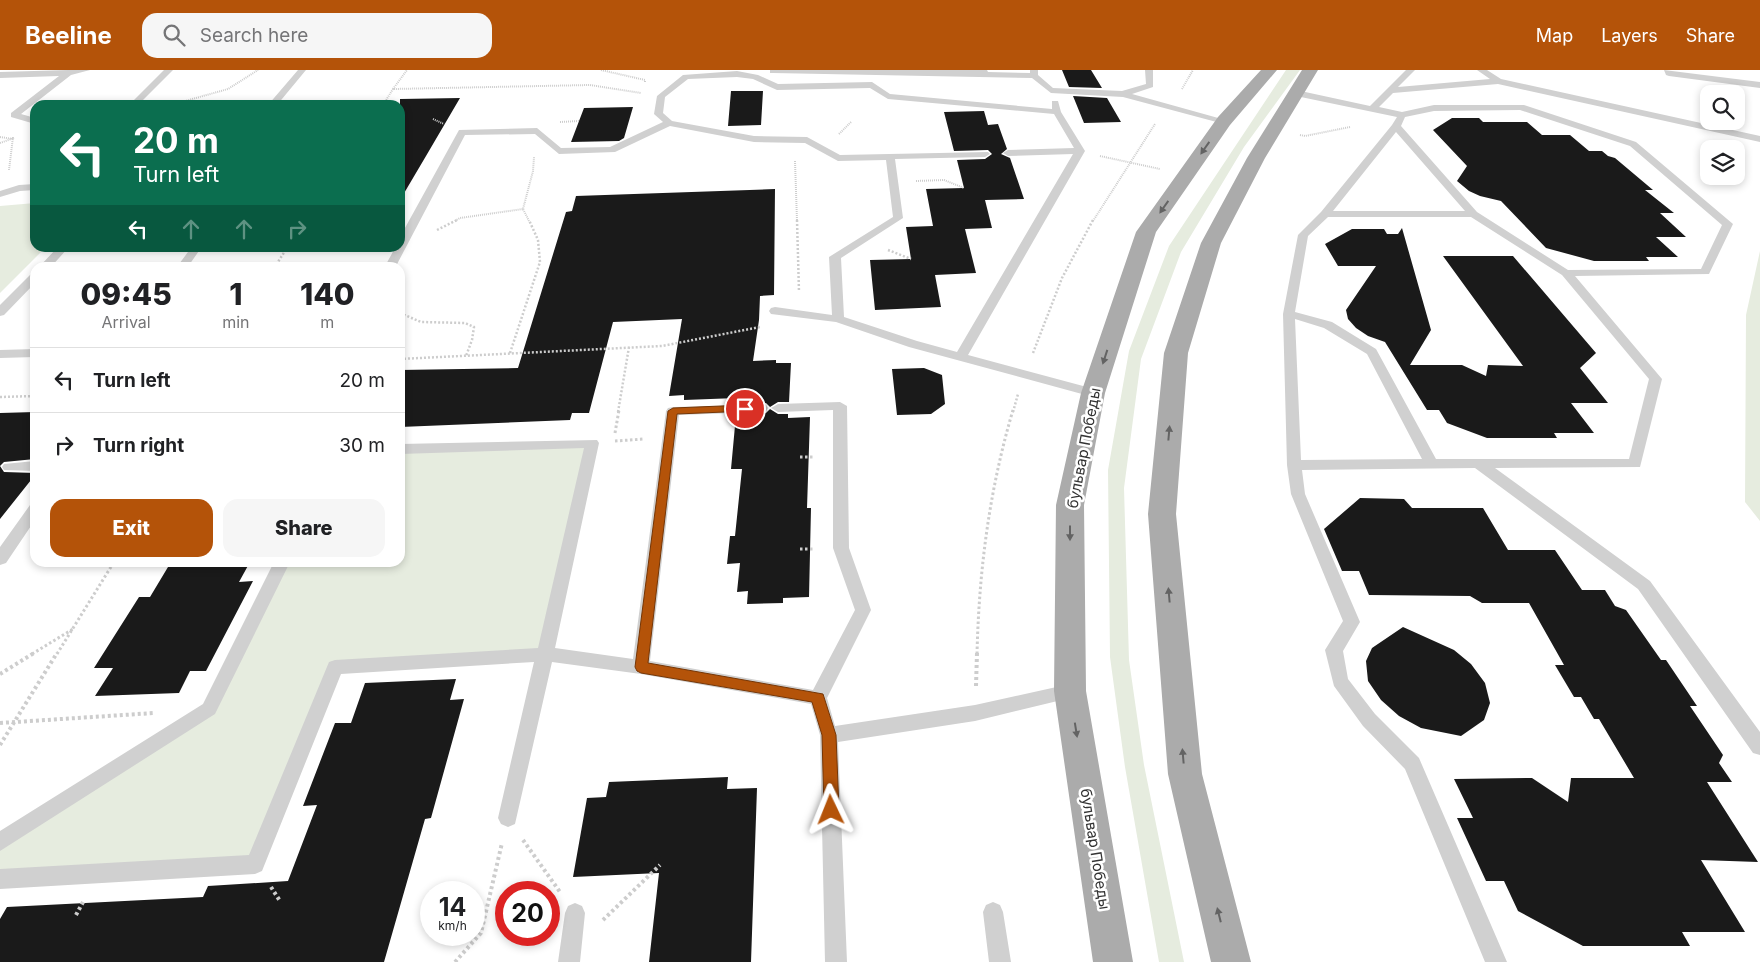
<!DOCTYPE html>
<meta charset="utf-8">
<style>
body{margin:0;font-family:Inter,sans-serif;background:#f6f6f6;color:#202124;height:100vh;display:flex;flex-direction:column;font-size:19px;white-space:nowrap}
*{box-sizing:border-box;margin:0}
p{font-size:16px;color:#757577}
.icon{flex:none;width:28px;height:28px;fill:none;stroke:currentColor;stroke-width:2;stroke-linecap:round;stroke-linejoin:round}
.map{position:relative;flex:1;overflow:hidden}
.side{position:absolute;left:30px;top:192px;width:375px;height:305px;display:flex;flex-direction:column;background:#fff;border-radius:15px;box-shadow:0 2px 8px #0003}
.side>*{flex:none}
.top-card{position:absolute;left:30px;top:30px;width:375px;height:152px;border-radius:15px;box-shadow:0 2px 8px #0003;background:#0b6e4f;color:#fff;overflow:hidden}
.controls{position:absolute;left:1700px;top:15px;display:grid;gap:10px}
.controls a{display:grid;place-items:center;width:45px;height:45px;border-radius:10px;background:#fff;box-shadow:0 2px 8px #0003;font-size:25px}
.speed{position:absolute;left:420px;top:811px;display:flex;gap:10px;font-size:25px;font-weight:700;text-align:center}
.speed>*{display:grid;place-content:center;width:65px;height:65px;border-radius:50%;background:#fff;box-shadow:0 2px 8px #0003;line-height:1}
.speed small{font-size:12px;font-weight:400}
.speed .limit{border:8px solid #d22;background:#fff;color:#111}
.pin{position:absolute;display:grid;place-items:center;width:42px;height:42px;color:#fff;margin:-21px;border:2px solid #fff;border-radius:50%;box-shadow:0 1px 5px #0007}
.me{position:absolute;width:55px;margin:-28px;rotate:358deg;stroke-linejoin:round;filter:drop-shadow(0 0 4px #0008)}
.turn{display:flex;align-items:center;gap:18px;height:105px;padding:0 20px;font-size:22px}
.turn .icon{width:65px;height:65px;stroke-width:2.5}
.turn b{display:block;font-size:35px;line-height:42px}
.lanes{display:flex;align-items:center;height:48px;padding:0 20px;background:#0003;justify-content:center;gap:25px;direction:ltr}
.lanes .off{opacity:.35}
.eta{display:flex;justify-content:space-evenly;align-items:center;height:85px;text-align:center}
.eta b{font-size:30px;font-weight:800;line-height:35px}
.cta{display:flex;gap:10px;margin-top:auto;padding:10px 20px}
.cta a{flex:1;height:58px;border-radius:15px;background:#b45309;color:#fff;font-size:20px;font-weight:800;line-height:58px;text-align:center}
.cta a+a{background:#f6f6f6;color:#202124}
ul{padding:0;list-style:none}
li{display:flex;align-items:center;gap:15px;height:65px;padding:0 20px;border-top:1px solid #e0e0e0}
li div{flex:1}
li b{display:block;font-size:19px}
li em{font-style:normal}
header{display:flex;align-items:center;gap:30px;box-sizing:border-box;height:70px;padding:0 25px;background:#b45309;color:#fff}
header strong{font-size:24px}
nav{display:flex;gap:28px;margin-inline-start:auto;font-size:18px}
.search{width:350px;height:45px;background:#f6f6f6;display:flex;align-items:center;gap:12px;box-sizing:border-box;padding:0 18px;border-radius:15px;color:#757577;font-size:19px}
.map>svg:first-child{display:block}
.green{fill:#e6ecdf}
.building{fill:#1a1a1a}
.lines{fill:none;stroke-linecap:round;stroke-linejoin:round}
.path-far3{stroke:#cdcdcd;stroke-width:2;stroke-dasharray:1 1;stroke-linecap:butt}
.path-far2{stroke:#cdcdcd;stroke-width:2.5;stroke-dasharray:2 2;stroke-linecap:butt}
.path-far1{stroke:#cdcdcd;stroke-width:3;stroke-dasharray:2.5 2.5;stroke-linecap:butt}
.path{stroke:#cdcdcd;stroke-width:4;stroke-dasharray:3 3;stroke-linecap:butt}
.service{fill:#d0d0d0;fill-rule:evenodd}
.primary{fill:#ababab;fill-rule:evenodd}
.oneway{fill:#636363}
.route{fill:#b45309;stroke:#753606}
.labels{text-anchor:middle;stroke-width:5;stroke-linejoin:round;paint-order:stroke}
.street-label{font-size:15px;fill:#333;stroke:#fff}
</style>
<header>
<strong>Beeline</strong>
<div class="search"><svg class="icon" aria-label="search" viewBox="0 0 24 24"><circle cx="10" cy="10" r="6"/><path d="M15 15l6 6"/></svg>Search here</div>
<nav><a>Map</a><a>Layers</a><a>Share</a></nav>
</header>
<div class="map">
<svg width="1760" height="892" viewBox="0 0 1760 892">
<rect width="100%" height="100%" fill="#fff"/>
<!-- green -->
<path class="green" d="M1286 0H1300L1244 77 1181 182 1141 289 1124 418 1129 590 1144 695 1184 892H1159L1125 697 1110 587 1108 400 1129 281 1169 176Z
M35 133V178H45L0 223V136Z
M1760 181V451L1745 432 1746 245Z
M592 373 546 584 335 597 255 794 0 809V772L209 639 282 493 400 492V379Z"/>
<!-- building -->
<path class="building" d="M1062 0H1091L1102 18 1069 17Z
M731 21H763L761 55 728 56Z
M1073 26 1107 28 1121 52 1084 53Z
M460 28 426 86 400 130V29Z
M633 37 624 68 619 71 571 72 584 38Z
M984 41 988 55 998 54 1007 79 1001 84 1010 88 1024 129 985 130 992 158 965 159 976 203 935 205 941 237 875 240 870 190 911 189 906 157 933 156 926 119 964 118 957 90 985 89 992 84 988 80 954 81 944 42Z
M1452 48H1479L1483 52H1527L1542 65H1570L1589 81H1602L1608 86 1615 88 1653 120H1645L1674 143H1660L1686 167H1656L1678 187H1646L1649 191H1594L1546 178 1501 131 1480 126 1469 121 1457 111 1467 96 1433 60Z
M775 119 774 225 760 226 759 250 753 291 776 290V293H791L789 332H778L770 337 766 333 736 334 737 328 684 330V325L669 326 682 249 613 252 589 343H572L570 350 400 357V300L518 298 566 142 572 141 576 126Z
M1402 158 1431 260 1410 295H1462L1486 306 1488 295 1523 296 1443 186H1513L1596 283 1580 298 1608 333H1571L1594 363H1554L1557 368H1487L1447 353 1439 340H1427L1385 272 1368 266 1356 258 1348 249 1346 240 1376 196H1338L1325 174 1352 159H1384L1387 164H1398Z
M924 298 942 305 945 334 931 344 897 345 892 299Z
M770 339 778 344H788V348L810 347 807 438H811L809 527 783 528V533L747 534 748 521 737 522 740 493 727 494 730 466H735L742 399H731L736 345 761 344 766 343Z
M35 342V389L4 392 0 396 4 402 35 403V405L0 449V343Z
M1360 428 1404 429 1412 438H1483L1508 480H1555L1582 520H1605L1615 536 1626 540 1661 590H1666L1697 636H1690L1723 685 1719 693 1732 712H1707L1758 792 1701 790 1745 862H1682L1690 876H1583L1518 841 1504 811H1486L1457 748H1473L1454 709 1532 708 1568 732 1571 708H1634L1599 649H1594L1581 627H1574L1555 595H1564L1529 533H1482L1470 526 1369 525 1359 501H1342L1324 459Z
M171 492H250L239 512 253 511 206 601H190L179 623 95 626 113 598H94L139 527H150Z
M1403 557 1454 580 1471 594 1485 613 1490 633 1484 650 1461 666 1421 658 1399 646 1381 630 1368 611 1366 591 1372 578Z
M456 609 450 630 464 629 431 748 425 749 384 892H0V849L7 837 203 827 208 816 288 811 317 735 303 736 335 653H351L365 613Z
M728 707 727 719 757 718 751 892H649L659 803 573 807 587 728 606 727 609 712Z"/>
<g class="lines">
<!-- path-far3 -->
<path class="path-far3" d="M601 0 645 10V12
M393 19 407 0
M1182 19 1193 0
M171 35 228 19 258 0
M383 35 393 19 590 15 641 23
M433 49 444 54
M560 52 579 51
M839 64 851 52
M1300 65 1305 66 1350 57
M0 67 13 69
M0 73 14 68
M1100 86 1160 99
M795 91 797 151
M9 100 13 67
M916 111 944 110 964 118
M455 151 460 148 523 139
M529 151 523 139 533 101 534 87
M1093 151 1155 54"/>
<!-- path-far2 -->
<path class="path-far2" d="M797 150 799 222
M437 160 457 150
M888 180 911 189
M274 198 287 178
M400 243 421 252 465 253 474 257 472 270 466 286
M510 283 540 192 538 170 529 150
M1033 283 1062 208 1093 150
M400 289 662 276 760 257
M0 327 35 326
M618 342 629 277
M1013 342 1018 324"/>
<!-- path-far1 -->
<path class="path-far1" d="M615 363 619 340
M615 371 644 369
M800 387H814
M800 479H815
M32 584 73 559
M57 584 114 492
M977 584C979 501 989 421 1013 340"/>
<!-- path -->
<path class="path" d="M0 604 34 583
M976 616 977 583
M0 653 154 643
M0 675 57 583
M523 770 560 822
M271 817 280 831
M76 845 83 832
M603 850 660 795
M455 892 481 863 502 773"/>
<!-- service -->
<path class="service" d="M68 0H90L71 5 21 44 35 48V54L11 47V43L59 6 0 8V2Z
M164 0H173L138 35H129Z
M298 0H306L277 35H268Z
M770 0H987L988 2 1030 3V0H1038V5L1053 18 1122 21 1146 14 1145 0H1153V17L1132 24 1229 51 1224 54 1123 27 1051 23 1032 8 773 3H770Z
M1406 0H1415L1398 17 1490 9 1477 0H1487L1501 9 1760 66V72L1498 14 1393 23 1379 37 1402 42 1434 35H1524L1636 72 1733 154 1709 204 1575 206 1662 309 1640 397 1495 398 1650 511 1760 662V685L1753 683 1638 519 1475 398 1302 400 1305 424 1360 552 1343 581 1348 609 1375 644 1419 688 1507 892H1485L1405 699 1363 656 1334 616 1325 580 1343 551 1291 424 1287 395 1283 244 1298 165 1321 142 1392 55 1397 47 1296 26 1292 23 1296 20 1370 36ZM1520 40 1630 76 1722 155 1701 199 1568 200 1477 142 1401 56 1405 47 1434 41ZM1396 62 1465 141H1333ZM1328 147H1471L1562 205 1649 309 1629 389H1436L1376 279 1332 252 1295 242 1308 166ZM1295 249 1324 258 1367 284 1422 389 1301 390Z
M1664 0 1760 12V18L1669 6 1666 5Z
M737 1 758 5 778 14 872 12 890 24 1052 39V31H1058L1061 42 1085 81 968 285 1098 320 1100 323 1098 326 1093 327 909 277 836 252 771 244 769 241 771 238 775 237 832 245 829 187 893 147 886 90 838 91 805 73 754 72 670 56 615 82 559 84 535 64 465 65 395 198H384L395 178H400V167L459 60 537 58 561 78 610 77 663 52 654 44 657 26 683 5ZM737 7 753 9 777 20 870 18 888 29 1054 44 1074 78 1008 80 1003 83 1008 86 1073 84 957 282 917 271 844 247 841 188 903 148 895 89 985 87 990 84 988 82 840 85 807 67 754 66 672 51 663 43 665 27 688 9Z
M35 114V120L20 121 0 127V121L19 115Z
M57 178H68L50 198H38Z
M191 178H201L187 198H176Z
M35 203V213L4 245 0 246V235L31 204Z
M35 279V287L0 288V280Z
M840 332 847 336 849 478 871 540 827 628 835 656 975 635 1070 614 1076 616 1079 621 1076 626 1070 628 975 651 838 672 847 892H825L820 665 811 634 641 604 552 592 515 754 508 757 501 754 498 748 534 592 341 604 262 801 255 804 0 819V799L249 785 329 592 335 590 538 578 584 378 400 384V374L597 370 599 373 555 578 633 589 666 341 668 338 673 337 766 335 768 338 766 341 761 342 679 345 650 591 813 620 855 540 833 478V340L778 342 771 338 778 334Z
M35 391V401L4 400 2 397 4 394Z
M35 434V450L6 493 0 495V477L30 435Z
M274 492H290L215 644 0 781V761L203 634Z
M993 832 1000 835 1003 842 1011 892H989L983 842 986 835Z
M575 833 582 836 585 843 580 892H558L565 843 568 836Z"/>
<!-- primary -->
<path class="primary" d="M1261 0H1277L1230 55 1156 162 1105 323 1084 435 1086 621 1133 892H1093L1054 621 1056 435 1081 323 1136 162 1218 47Z
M1302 0H1318L1265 88 1221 173 1188 283 1176 444 1202 704 1251 892H1211L1168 704 1148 444 1164 283 1201 173 1247 88Z"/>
</g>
<!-- one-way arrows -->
<defs><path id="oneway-solid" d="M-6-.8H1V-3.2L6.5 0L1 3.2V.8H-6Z" transform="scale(1.25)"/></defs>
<g class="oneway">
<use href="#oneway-solid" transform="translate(1205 78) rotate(125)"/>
<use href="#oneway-solid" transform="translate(1164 137) rotate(125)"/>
<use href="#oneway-solid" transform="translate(1105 287) rotate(108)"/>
<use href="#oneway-solid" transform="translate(1169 363) rotate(-85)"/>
<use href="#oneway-solid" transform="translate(1070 463) rotate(90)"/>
<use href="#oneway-solid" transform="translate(1169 525) rotate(-95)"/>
<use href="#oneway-solid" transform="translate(1076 660) rotate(81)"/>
<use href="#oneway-solid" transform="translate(1183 686) rotate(-95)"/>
<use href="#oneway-solid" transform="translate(1219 845) rotate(-104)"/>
</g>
<!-- route -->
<path class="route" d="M745 335 748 336V341L677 344 648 593 823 624 836 665 839 740 836 745 831 747 826 745 824 740 822 665 812 632 641 603 637 601 635 597 668 341 673 338Z"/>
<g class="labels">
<!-- street labels -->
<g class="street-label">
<text transform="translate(1084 378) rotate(-79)" y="5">бульвар Победы</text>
<text transform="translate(1095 779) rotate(81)" y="5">бульвар Победы</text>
</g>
</g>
</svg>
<div class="controls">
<a><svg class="icon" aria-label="search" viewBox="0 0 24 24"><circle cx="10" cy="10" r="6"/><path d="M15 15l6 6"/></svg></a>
<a><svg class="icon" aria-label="layers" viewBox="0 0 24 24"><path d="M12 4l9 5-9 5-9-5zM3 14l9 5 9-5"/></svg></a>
</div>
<div class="speed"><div>14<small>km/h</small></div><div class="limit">20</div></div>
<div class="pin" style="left:745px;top:339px;background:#d93025"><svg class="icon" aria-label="arrive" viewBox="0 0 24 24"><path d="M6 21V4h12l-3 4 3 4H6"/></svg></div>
<svg class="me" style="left:831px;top:740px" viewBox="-20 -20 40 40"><path d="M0-17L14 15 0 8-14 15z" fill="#b45309" stroke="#fff" stroke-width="4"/></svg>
<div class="top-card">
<div class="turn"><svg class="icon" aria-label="left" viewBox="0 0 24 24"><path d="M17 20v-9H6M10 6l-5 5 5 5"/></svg><div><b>20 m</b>Turn left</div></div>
<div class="lanes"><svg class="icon" aria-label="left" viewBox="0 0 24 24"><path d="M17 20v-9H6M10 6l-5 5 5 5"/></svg><svg class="icon off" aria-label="ahead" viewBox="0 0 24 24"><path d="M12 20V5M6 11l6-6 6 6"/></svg><svg class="icon off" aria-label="ahead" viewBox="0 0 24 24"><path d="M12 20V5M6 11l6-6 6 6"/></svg><svg class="icon off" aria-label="right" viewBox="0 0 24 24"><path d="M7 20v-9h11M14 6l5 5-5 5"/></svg></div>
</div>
<section class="side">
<div class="eta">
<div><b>09:45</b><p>Arrival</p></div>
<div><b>1</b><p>min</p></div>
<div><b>140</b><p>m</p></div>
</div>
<ul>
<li><svg class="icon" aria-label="left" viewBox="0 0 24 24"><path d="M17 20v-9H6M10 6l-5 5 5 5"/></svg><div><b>Turn left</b></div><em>20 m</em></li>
<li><svg class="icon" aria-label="right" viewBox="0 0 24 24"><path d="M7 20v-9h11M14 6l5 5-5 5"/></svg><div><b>Turn right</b></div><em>30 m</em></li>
</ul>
<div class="cta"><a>Exit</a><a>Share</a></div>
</section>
</div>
